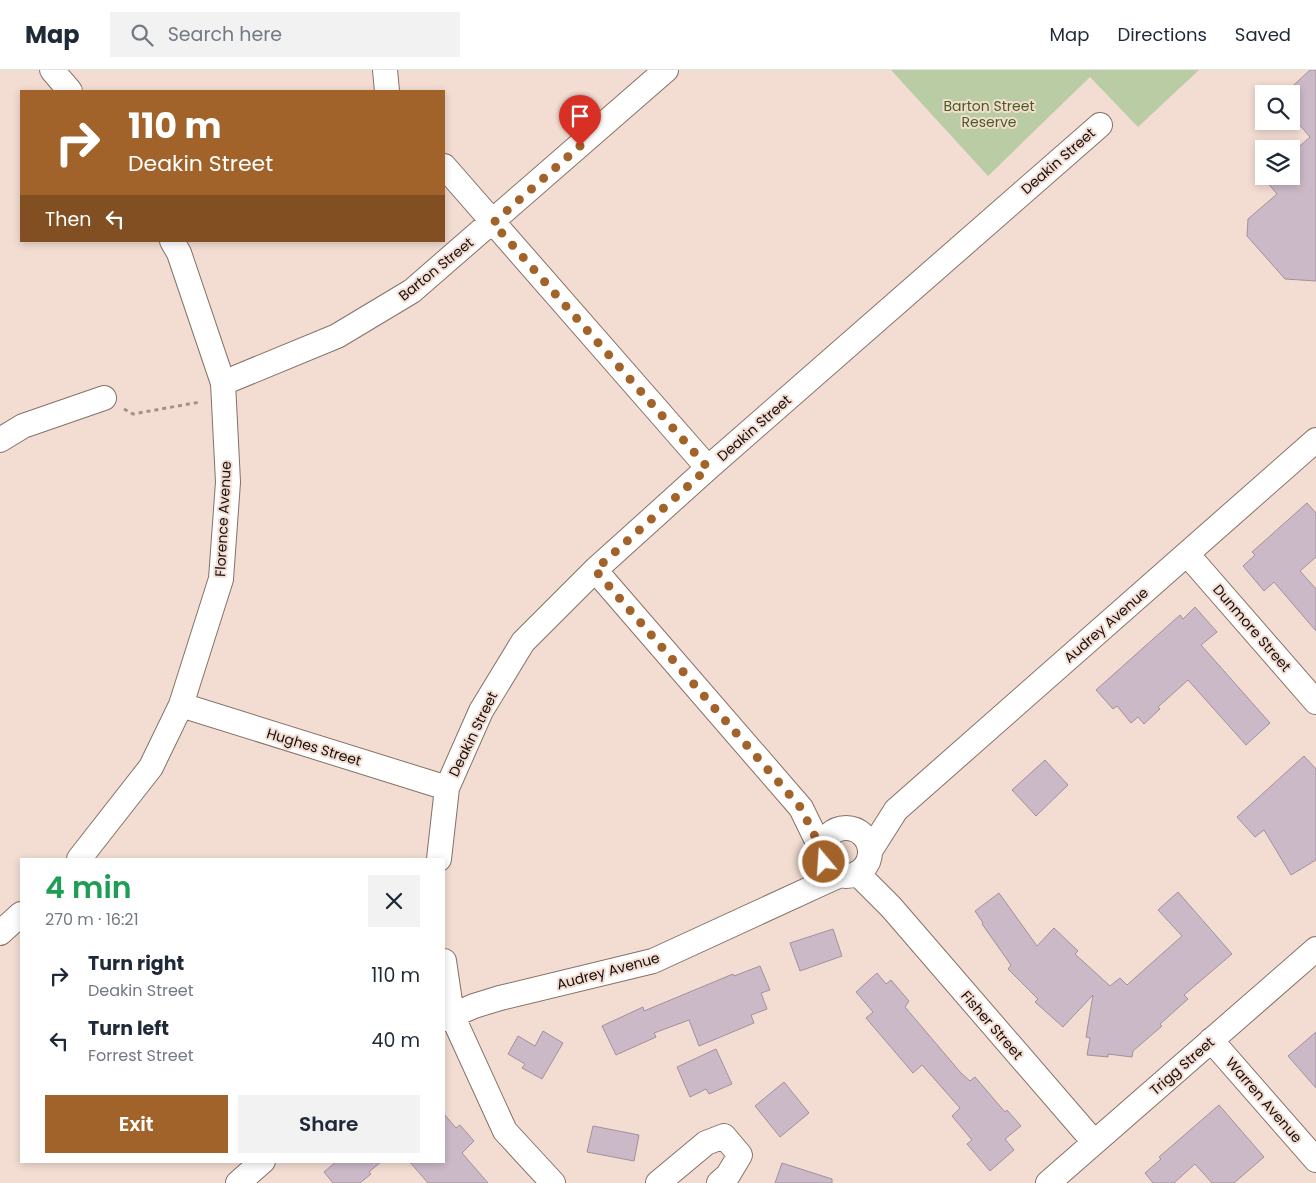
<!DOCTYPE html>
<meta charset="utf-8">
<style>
body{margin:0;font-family:Poppins,sans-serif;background:#f2f2f3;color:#1f2937;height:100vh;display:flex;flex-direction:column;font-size:19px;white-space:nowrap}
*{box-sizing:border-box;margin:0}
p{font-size:16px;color:#747a83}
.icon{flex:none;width:28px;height:28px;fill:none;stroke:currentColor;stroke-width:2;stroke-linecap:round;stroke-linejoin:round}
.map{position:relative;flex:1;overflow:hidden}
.panel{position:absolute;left:20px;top:788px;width:425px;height:305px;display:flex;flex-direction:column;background:#fff;border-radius:0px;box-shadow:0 2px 8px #0003}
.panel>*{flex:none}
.guide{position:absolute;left:20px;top:20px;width:425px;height:152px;border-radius:0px;box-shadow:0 2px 8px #0003;background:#a2632a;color:#fff;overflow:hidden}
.buttons{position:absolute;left:1255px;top:15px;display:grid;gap:10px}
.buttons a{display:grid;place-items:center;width:45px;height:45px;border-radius:0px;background:#fff;box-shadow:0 2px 8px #0003;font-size:25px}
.pin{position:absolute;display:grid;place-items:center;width:42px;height:42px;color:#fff;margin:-51px -21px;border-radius:50% 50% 50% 0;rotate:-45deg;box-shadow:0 0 5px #0007}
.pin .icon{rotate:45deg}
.me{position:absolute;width:55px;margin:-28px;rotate:342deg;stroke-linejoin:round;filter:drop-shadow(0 0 4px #0008)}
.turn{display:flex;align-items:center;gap:18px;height:105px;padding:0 25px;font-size:22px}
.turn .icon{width:65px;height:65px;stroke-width:2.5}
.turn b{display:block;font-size:35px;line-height:42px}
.then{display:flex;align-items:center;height:48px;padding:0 25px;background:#0003;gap:10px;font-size:19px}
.round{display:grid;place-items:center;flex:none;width:52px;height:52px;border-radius:0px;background:#f2f2f3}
.head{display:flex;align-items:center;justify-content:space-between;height:85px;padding:0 25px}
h1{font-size:30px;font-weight:600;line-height:38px;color:#1e9e55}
.action{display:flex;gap:10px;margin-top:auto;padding:10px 25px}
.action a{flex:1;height:58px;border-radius:0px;background:#a2632a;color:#fff;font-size:20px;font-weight:600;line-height:58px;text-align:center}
.action a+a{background:#f2f2f3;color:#1f2937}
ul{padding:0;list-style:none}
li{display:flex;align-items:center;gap:15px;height:65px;padding:0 25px}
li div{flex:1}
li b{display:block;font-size:19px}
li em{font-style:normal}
header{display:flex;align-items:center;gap:30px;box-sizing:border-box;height:70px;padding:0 25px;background:#fff;border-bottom:1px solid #e0e1e3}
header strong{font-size:24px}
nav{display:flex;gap:28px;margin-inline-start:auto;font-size:18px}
.search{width:350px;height:45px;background:#f2f2f3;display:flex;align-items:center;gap:12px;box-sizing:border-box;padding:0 18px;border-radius:0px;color:#747a83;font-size:19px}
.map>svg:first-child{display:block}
.green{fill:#b9cca4}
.building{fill:#cbb9c7;stroke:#a2909e}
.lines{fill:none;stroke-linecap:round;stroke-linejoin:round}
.minor-casing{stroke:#857267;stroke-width:26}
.path{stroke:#a19189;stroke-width:3;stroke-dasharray:4 4;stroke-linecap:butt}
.minor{stroke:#fff;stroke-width:24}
.route{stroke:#a2632a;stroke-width:9;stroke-dasharray:0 16.2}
.labels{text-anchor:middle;stroke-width:4;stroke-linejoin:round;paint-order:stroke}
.park-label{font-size:14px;fill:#44601a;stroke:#f3ddd2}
.street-label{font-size:14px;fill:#160f0c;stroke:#f3ddd2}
</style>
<header>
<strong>Map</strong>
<div class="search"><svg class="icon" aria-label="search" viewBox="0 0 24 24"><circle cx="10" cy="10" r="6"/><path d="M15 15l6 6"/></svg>Search here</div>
<nav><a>Map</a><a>Directions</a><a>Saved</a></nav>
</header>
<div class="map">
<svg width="1316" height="1113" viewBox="0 0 1316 1113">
<rect width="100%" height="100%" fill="#f3ddd2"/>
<!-- green -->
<path class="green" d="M891 0H1199L1138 57 1090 7 988 106Z"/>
<!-- building -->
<path class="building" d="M1310 0H1316V211L1285 209 1247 166 1248 149 1277 124 1262 106H1291V84L1310 67 1293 47 1300 40 1291 31V24H1284Z
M1307 433 1316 443V487L1300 501 1316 519V561L1274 512 1264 521 1243 496 1255 485 1252 482Z
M1195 537 1217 562 1201 575 1270 653 1246 675 1188 610 1158 637 1160 639 1144 654 1138 647 1131 653 1117 636 1113 639 1096 620 1180 545 1183 549Z
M1304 686 1316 699V790L1291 805 1264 760 1255 767 1237 747Z
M1045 690 1068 715 1036 746 1012 720Z
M1178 822 1232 884 1184 925 1188 929 1160 954 1162 956 1133 981 1132 987 1108 984V987L1087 985 1090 968 1086 967 1093 925 1063 957 1035 932 1038 929 1008 899 1011 895 982 854 983 853 975 841 999 823 1037 876 1054 858 1078 881 1075 884 1110 916 1120 908 1127 915 1182 866 1158 840Z
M833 859 842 886 800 901 790 873Z
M760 896 770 920 761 923 767 939 751 945 754 953 699 976 689 950 654 963 656 967 616 985 602 956 643 937 644 941 733 904 734 906Z
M877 903 886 914 891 910 909 931 905 937 961 1003 970 1011 975 1007 1005 1042 1007 1040 1021 1056 1005 1069 1014 1080 990 1101 967 1074 972 1070 952 1046 960 1038 922 995 913 1003 866 948 873 942 856 922Z
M543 961 563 973 542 1009 522 998 525 994 508 984 518 966 535 976Z
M1316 962V1018L1288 986Z
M716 979 732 1014 709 1024 706 1019 690 1027 677 997Z
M784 1012 809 1043 780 1067 755 1036Z
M1219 1035 1264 1087 1234 1113H1212L1195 1094 1174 1113H1153L1145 1103 1161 1089 1159 1087Z
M444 1044 456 1058 460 1055 474 1071 462 1083 488 1113H428L409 1091H444Z
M593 1056 639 1065 634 1091 587 1082Z
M337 1091H382L369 1102 371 1104 360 1113H333L324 1102Z
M782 1093 832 1109V1113H775Z"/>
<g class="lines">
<defs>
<path id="minor" d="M52 0 70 21
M385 0 387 21
M444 96 708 398
M223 313 337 266 412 221 666 0
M0 370 23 356 104 328
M1187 484 1316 632
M595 500 801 738 822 781
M181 635 447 718
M822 782a24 24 0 1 1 48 0a24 24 0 1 1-48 0Z
M870 781 896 740 1316 370
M79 789 151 697 181 635 221 509 228 412 223 313 179 183 172 171
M439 789 447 718 481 641 523 572 595 500 708 398 1100 55
M857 803 891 837 1094 1072
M0 863 21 844
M444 891 452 945 505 1061 553 1113
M444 949 474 936 500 928 653 891 840 805
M1211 970 1316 1090
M238 1113 263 1091
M658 1113 706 1073 724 1066 740 1085 728 1105 719 1113
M1048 1113 1316 879"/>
</defs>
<!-- minor casing -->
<use href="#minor" class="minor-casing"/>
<!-- path -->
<path class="path" d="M124 339 133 344 200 332"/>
<!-- minor -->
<use href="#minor" class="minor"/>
</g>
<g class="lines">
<!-- route -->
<path class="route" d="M580 76 493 153 708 398 595 500 801 738 822 781 824 792"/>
</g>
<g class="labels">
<!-- park labels -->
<g class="park-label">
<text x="989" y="41">Barton Street<tspan x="989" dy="16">Reserve</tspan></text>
</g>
<!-- street labels -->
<g class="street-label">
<text transform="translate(1058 91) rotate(-41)" y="5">Deakin Street</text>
<text transform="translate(436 199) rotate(-39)" y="5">Barton Street</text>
<text transform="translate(754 358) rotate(-41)" y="5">Deakin Street</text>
<text transform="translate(223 449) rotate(-87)" y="5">Florence Avenue</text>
<text transform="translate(1106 555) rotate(-41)" y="5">Audrey Avenue</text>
<text transform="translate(1252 558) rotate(49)" y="5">Dunmore Street</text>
<text transform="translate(473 664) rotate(-64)" y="5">Deakin Street</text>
<text transform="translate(314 677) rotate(17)" y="5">Hughes Street</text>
<text transform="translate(608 901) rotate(-15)" y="5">Audrey Avenue</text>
<text transform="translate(992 955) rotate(49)" y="5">Fisher Street</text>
<text transform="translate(1182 996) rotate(-41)" y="5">Trigg Street</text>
<text transform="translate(1264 1030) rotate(49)" y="5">Warren Avenue</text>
</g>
</g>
</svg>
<div class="buttons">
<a><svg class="icon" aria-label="search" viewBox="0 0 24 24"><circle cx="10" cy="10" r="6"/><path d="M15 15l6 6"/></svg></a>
<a><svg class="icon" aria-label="layers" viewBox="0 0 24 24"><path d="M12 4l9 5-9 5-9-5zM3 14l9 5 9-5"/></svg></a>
</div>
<div class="pin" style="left:580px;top:76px;background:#d93025"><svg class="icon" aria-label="arrive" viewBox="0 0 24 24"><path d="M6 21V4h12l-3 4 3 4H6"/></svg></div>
<svg class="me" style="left:824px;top:792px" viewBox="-20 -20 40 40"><circle r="17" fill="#a2632a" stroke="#fff" stroke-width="3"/><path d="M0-11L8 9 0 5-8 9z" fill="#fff"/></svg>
<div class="guide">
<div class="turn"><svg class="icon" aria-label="right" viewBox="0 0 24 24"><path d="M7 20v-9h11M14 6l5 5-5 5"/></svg><div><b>110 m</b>Deakin Street</div></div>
<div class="then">Then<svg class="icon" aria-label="left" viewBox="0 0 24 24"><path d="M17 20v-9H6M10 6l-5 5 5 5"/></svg></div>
</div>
<section class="panel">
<div class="head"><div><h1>4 min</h1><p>270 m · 16:21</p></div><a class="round"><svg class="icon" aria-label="close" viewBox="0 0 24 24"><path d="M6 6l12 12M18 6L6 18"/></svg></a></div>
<ul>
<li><svg class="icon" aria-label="right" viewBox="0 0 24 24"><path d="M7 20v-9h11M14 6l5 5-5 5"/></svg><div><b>Turn right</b><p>Deakin Street</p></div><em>110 m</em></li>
<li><svg class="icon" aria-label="left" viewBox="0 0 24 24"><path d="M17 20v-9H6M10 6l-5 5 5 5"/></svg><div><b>Turn left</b><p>Forrest Street</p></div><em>40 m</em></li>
</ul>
<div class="action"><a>Exit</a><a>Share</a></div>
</section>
</div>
